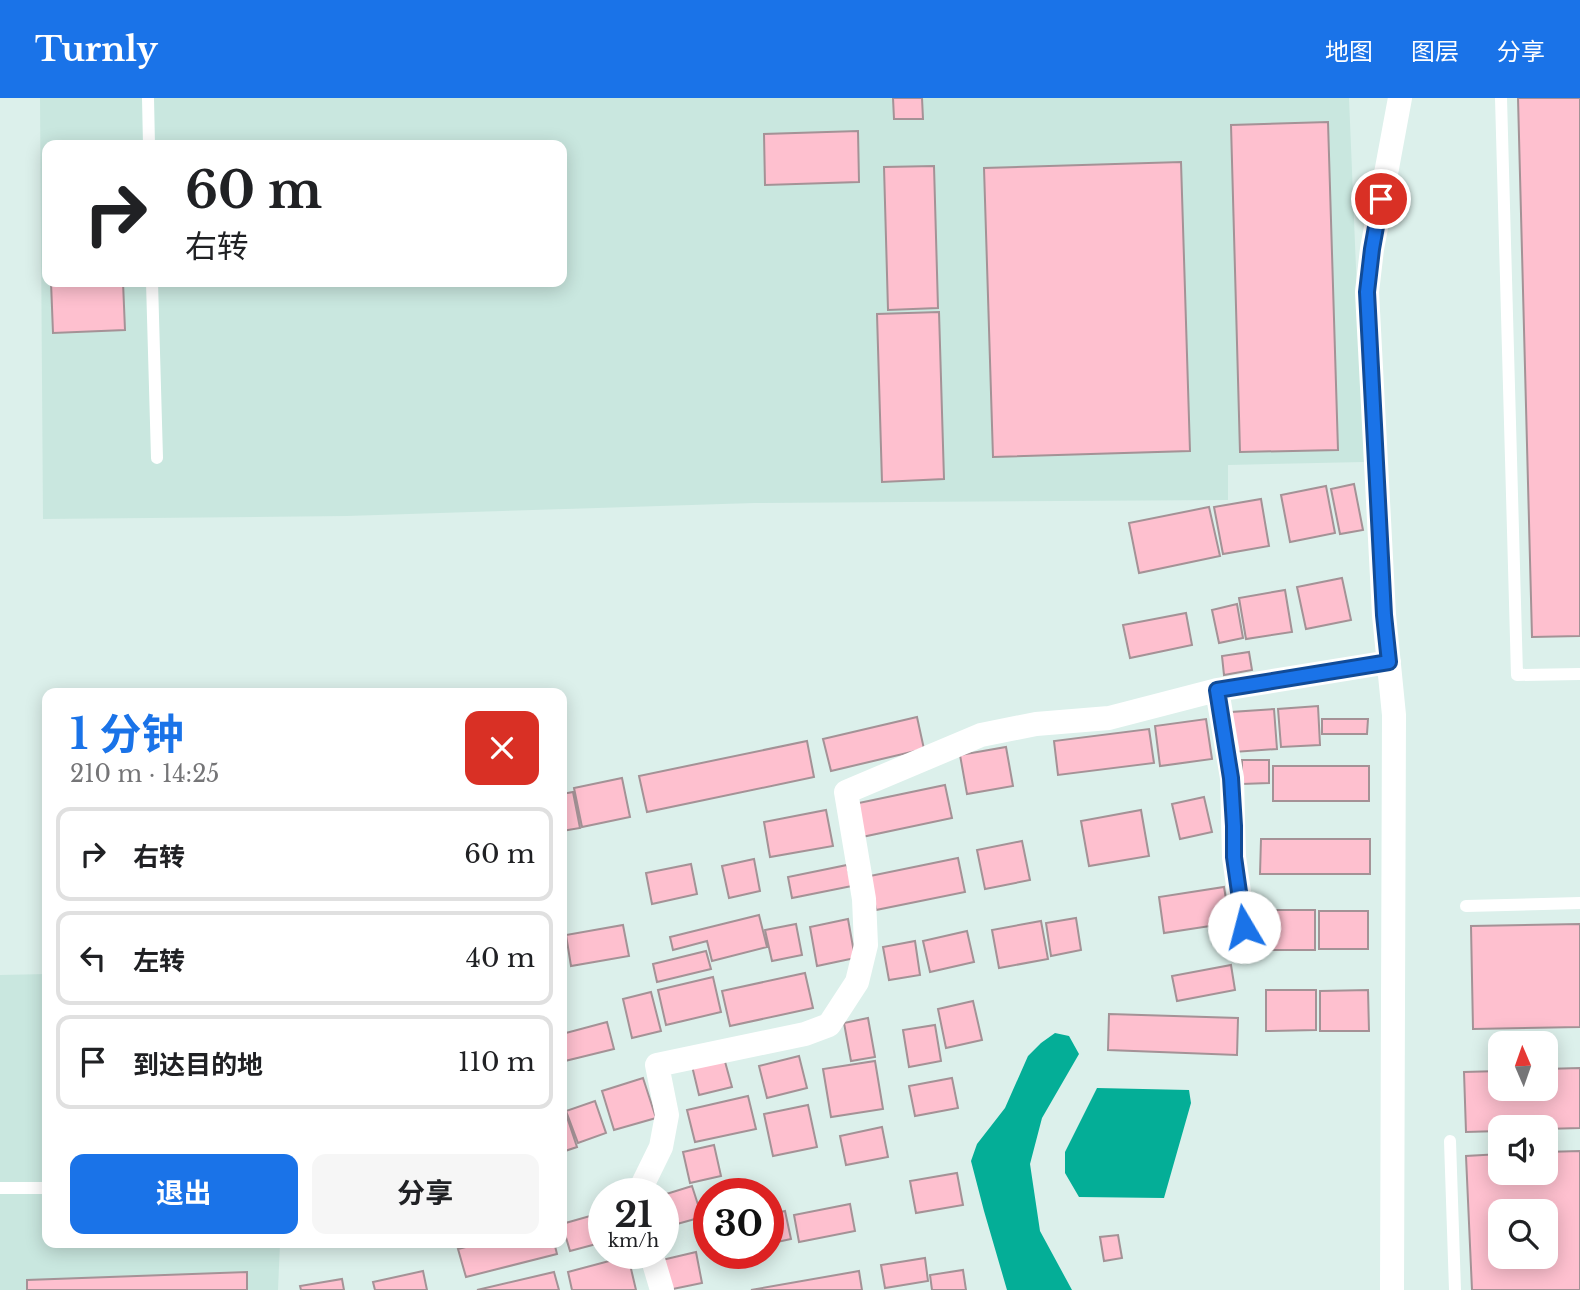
<!DOCTYPE html>
<html lang="zh">
<meta charset="utf-8">
<style>
body{margin:0;font-family:"Libre Baskerville","Noto Sans SC",serif;background:#f6f6f6;color:#202124;height:100vh;display:flex;flex-direction:column;font-size:26px;white-space:nowrap}
*{box-sizing:border-box;margin:0}
p{font-size:23px;color:#757577}
.icon{flex:none;width:38px;height:38px;fill:none;stroke:currentColor;stroke-width:2;stroke-linecap:round;stroke-linejoin:round}
.map{position:relative;flex:1;overflow:hidden}
.details{position:absolute;left:42px;top:590px;width:525px;height:560px;display:flex;flex-direction:column;background:#fff;border-radius:14px;box-shadow:0 4px 18px #0003}
.details>*{flex:none}
.guide{position:absolute;left:42px;top:42px;width:525px;height:147px;border-radius:14px;box-shadow:0 4px 18px #0003;background:#fff;color:#202124;overflow:hidden}
.needle{width:46px;rotate:358deg}
.tools{position:absolute;left:1488px;top:933px;display:grid;gap:14px}
.tools a{display:grid;place-items:center;width:70px;height:70px;border-radius:14px;background:#fff;box-shadow:0 4px 18px #0003;font-size:35px}
.speed{position:absolute;left:588px;top:1080px;display:flex;gap:14px;font-size:35px;font-weight:700;text-align:center}
.speed>*{display:grid;place-content:center;width:91px;height:91px;border-radius:50%;background:#fff;box-shadow:0 4px 18px #0003;line-height:1}
.speed small{font-size:18px;font-weight:400}
.speed .limit{border:10px solid #d22;background:#fff;color:#111}
.pin{position:absolute;display:grid;place-items:center;width:60px;height:60px;color:#fff;margin:-30px;border:4px solid #fff;border-radius:50%;box-shadow:0 2px 7px #0007}
.me{position:absolute;width:77px;margin:-38px;rotate:352deg;stroke-linejoin:round;filter:drop-shadow(0 0 5px #0008)}
.turn{display:flex;align-items:center;gap:24px;height:147px;padding:0 28px;font-size:32px}
.turn .icon{width:91px;height:91px;stroke-width:2.5}
.turn b{display:block;font-size:49px;line-height:60px}
.round{display:grid;place-items:center;flex:none;width:74px;height:74px;border-radius:14px;background:#f6f6f6}
.head{display:flex;align-items:center;justify-content:space-between;height:119px;padding:0 28px}
h1{font-size:42px;font-weight:700;line-height:52px;color:#1a73e8}
.action{display:flex;gap:14px;margin-top:auto;padding:14px 28px}
.action a{flex:1;height:80px;border-radius:14px;background:#1a73e8;color:#fff;font-size:28px;font-weight:700;line-height:80px;text-align:center}
.action a+a{background:#f6f6f6;color:#202124}
ul{padding:0;list-style:none}
li{display:flex;align-items:center;gap:21px;height:94px;margin:0 14px 10px;padding:0 14px;border:4px solid #e0e0e0;border-radius:14px}
li div{flex:1}
li b{display:block;font-size:26px}
li em{font-style:normal}
header{display:flex;align-items:center;gap:42px;box-sizing:border-box;height:98px;padding:0 35px;background:#1a73e8;color:#fff}
header strong{font-size:33px}
nav{display:flex;gap:38px;margin-inline-start:auto;font-size:24px}
.map>svg:first-child{display:block}
.built{fill:#c9e7df;fill-rule:evenodd}
.water{fill:#04ae97}
.building{fill:#fec0cf;stroke:#a49296;stroke-width:2;fill-rule:evenodd}
.lines{fill:none;stroke-linecap:round;stroke-linejoin:round}
.service{stroke:#fff;stroke-width:12}
.minor{stroke:#fff;stroke-width:24}
.route-casing{stroke:#114b97;stroke-width:18}
.route{stroke:#1a73e8;stroke-width:12}
</style>
<header>
<strong>Turnly</strong>
<nav><a>地图</a><a>图层</a><a>分享</a></nav>
</header>
<div class="map">
<svg width="1580" height="1192" viewBox="0 0 1580 1192">
<rect width="100%" height="100%" fill="#dcf0eb"/>
<!-- built -->
<path class="built" d="M40 0H1349L1364 364 1228 367V402L754 405 347 418 43 421ZM47 47H562V184H47Z
M47 876V1144L280 1145 278 1192H0V877Z"/>
<!-- water -->
<path class="water" d="M1055 935 1069 938 1079 956 1042 1020 1030 1066 1040 1133 1072 1192H1007L984 1113 971 1063 977 1046 1005 1010 1028 958 1041 945Z
M1097 990 1189 992 1191 1005 1164 1100 1079 1099 1065 1075V1054Z"/>
<!-- building -->
<path class="building" d="M893 0H922L923 21H894Z
M1518 0H1580V538L1532 539Z
M1328 24 1338 352 1240 354 1231 27Z
M858 33 859 84 765 87 764 36Z
M1181 64 1190 353 993 359 984 70Z
M934 68 938 210 888 212 884 69Z
M51 184H123L125 232 53 235Z
M939 214 944 381 882 384 877 216Z
M1354 386 1363 432 1340 436 1331 391Z
M1326 388 1335 435 1290 444 1281 397Z
M1261 401 1269 448 1223 456 1214 409Z
M1209 409 1220 458 1139 475 1129 425Z
M1342 480 1351 522 1306 531 1297 489Z
M1285 492 1292 534 1246 541 1239 500Z
M1237 506 1243 540 1219 545 1212 512Z
M1186 515 1192 547 1130 560 1123 527Z
M1249 554 1252 572 1224 577 1222 558Z
M1318 608 1320 647 1281 649 1278 611Z
M1274 611 1277 651 1234 654 1231 614Z
M917 619 924 651 831 673 823 641Z
M1206 621 1212 661 1160 668 1155 628Z
M1322 621H1368L1367 636H1322Z
M1149 631 1154 665 1058 677 1054 643Z
M807 643 814 679 647 714 639 678Z
M1006 649 1013 688 967 696 960 657Z
M1242 662H1269V685L1242 686Z
M1273 668H1369V703H1273Z
M622 680 630 719 582 729 574 690Z
M945 687 952 720 862 739 854 706Z
M573 694 580 730 562 733V696Z
M1204 699 1212 734 1180 741 1172 706Z
M826 712 833 748 770 759 764 724Z
M1141 712 1149 758 1089 768 1081 723Z
M1261 741H1370V776H1260Z
M1022 743 1030 782 985 791 977 752Z
M958 760 965 794 876 812 870 778Z
M754 761 760 793 729 800 722 768Z
M691 766 697 796 652 806 646 775Z
M847 767 852 788 792 800 788 779Z
M1224 789 1230 825 1164 835 1159 799Z
M1267 812H1315V852H1267Z
M1319 813H1368V851H1319Z
M759 817 767 849 712 863 707 843 673 852 670 839Z
M1076 820 1081 852 1051 858 1046 825Z
M848 821 855 860 817 868 810 829Z
M1041 823 1048 861 999 870 992 832Z
M796 826 802 857 772 863 765 832Z
M1580 826V929L1473 931 1471 828Z
M623 827 629 858 571 868 566 837Z
M967 833 974 864 930 874 923 843Z
M915 843 920 877 889 882 883 849Z
M706 853 711 871 657 884 653 866Z
M1231 867 1235 892 1177 903 1172 878Z
M805 875 813 910 730 928 722 893Z
M713 879 721 914 666 927 658 892Z
M1266 892H1316V932L1266 933Z
M1368 892 1369 933H1320V893Z
M651 894 661 933 632 940 623 901Z
M973 903 982 942 946 950 938 911Z
M1109 916 1238 920 1237 957 1108 952Z
M868 920 875 959 851 963 844 925Z
M607 924 614 951 565 963 562 951V936Z
M935 927 941 963 909 969 903 932Z
M799 958 807 990 767 1000 759 968Z
M724 960 732 989 699 997 692 968Z
M875 963 883 1011 831 1019 823 971Z
M1580 970V1030L1545 1031V1029H1500V1033L1466 1034 1464 974 1500 973V990H1545V971Z
M643 980 656 1020 614 1032 602 993Z
M952 980 958 1010 915 1018 909 988Z
M748 998 756 1031 695 1044 687 1012Z
M595 1003 606 1035 578 1045 566 1013Z
M562 1004 577 1049 562 1054Z
M808 1007 817 1049 773 1058 764 1016Z
M882 1029 888 1059 846 1067 840 1038Z
M714 1047 721 1078 690 1085 683 1054Z
M1580 1053V1192H1472L1466 1058 1500 1056V1074H1545V1054ZM1500 1113H1545V1158H1500Z
M957 1075 963 1107 916 1115 910 1083Z
M758 1087 760 1096H726V1094Z
M692 1088 702 1119 663 1130V1097Z
M850 1106 855 1133 799 1144 794 1117Z
M785 1113 791 1141 768 1146V1117Z
M604 1114V1144L570 1153 562 1126Z
M1118 1137 1122 1160 1104 1163 1100 1139Z
M485 1144H554L557 1156 466 1179 458 1151Z
M696 1154 702 1185 668 1192 662 1162Z
M628 1158 636 1192H572L568 1174Z
M925 1160 928 1183 885 1190 881 1167Z
M963 1172 966 1192H932L930 1177Z
M423 1173 427 1192H375L373 1184Z
M859 1173 862 1192H751Z
M247 1174V1192H27V1182Z
M554 1174 559 1192H477Z
M342 1181 344 1192H301L300 1188Z"/>
<g class="lines">
<!-- service -->
<path class="service" d="M148 0 149 47
M1501 0 1517 577 1580 576
M152 184 157 360
M1466 808 1580 805
M1450 1043 1455 1192
M0 1090H47"/>
<!-- minor -->
<path class="minor" d="M1217 592 1232 680 1234 759 1244 829
M638 1096 661 1049 667 1017 657 967 805 936 829 927 857 884 866 847 864 801 846 694 981 637 1036 626 1109 620 1217 592 1389 564
M651 1155 662 1192
M1392 1192 1394 617 1384 517 1367 194 1372 151 1400 0"/>
</g>
<g class="lines">
<defs>
<path id="route" d="M1244 829 1234 759V728L1231 680 1217 592 1389 564 1384 517 1367 194 1372 151 1381 101"/>
</defs>
<!-- route casing -->
<use href="#route" class="route-casing"/>
<!-- route -->
<use href="#route" class="route"/>
</g>
</svg>
<div class="tools">
<a><svg class="needle" viewBox="-14 -14 28 28"><path d="M0-13l5 13h-10z" fill="#e53935"/><path d="M0 13l5-13h-10z" fill="#757577"/></svg></a>
<a><svg class="icon" aria-label="sound" viewBox="0 0 24 24"><path d="M4 9h4l5-4v14l-5-4H4zM17 9q2 3 0 6"/></svg></a>
<a><svg class="icon" aria-label="search" viewBox="0 0 24 24"><circle cx="10" cy="10" r="6"/><path d="M15 15l6 6"/></svg></a>
</div>
<div class="speed"><div>21<small>km/h</small></div><div class="limit">30</div></div>
<div class="pin" style="left:1381px;top:101px;background:#d93025"><svg class="icon" aria-label="arrive" viewBox="0 0 24 24"><path d="M6 21V4h12l-3 4 3 4H6"/></svg></div>
<svg class="me" style="left:1244px;top:829px" viewBox="-20 -20 40 40"><circle r="19" fill="#fff"/><path d="M0-13L10 11 0 6-10 11z" fill="#1a73e8"/></svg>
<div class="guide">
<div class="turn"><svg class="icon" aria-label="right" viewBox="0 0 24 24"><path d="M7 20v-9h11M14 6l5 5-5 5"/></svg><div><b>60 m</b>右转</div></div>
</div>
<section class="details">
<div class="head"><div><h1>1 分钟</h1><p>210 m · 14:25</p></div><a class="round" style="background:#d93025;color:#fff"><svg class="icon" aria-label="close" viewBox="0 0 24 24"><path d="M6 6l12 12M18 6L6 18"/></svg></a></div>
<ul>
<li><svg class="icon" aria-label="right" viewBox="0 0 24 24"><path d="M7 20v-9h11M14 6l5 5-5 5"/></svg><div><b>右转</b></div><em>60 m</em></li>
<li><svg class="icon" aria-label="left" viewBox="0 0 24 24"><path d="M17 20v-9H6M10 6l-5 5 5 5"/></svg><div><b>左转</b></div><em>40 m</em></li>
<li><svg class="icon" aria-label="arrive" viewBox="0 0 24 24"><path d="M6 21V4h12l-3 4 3 4H6"/></svg><div><b>到达目的地</b></div><em>110 m</em></li>
</ul>
<div class="action"><a>退出</a><a>分享</a></div>
</section>
</div>
